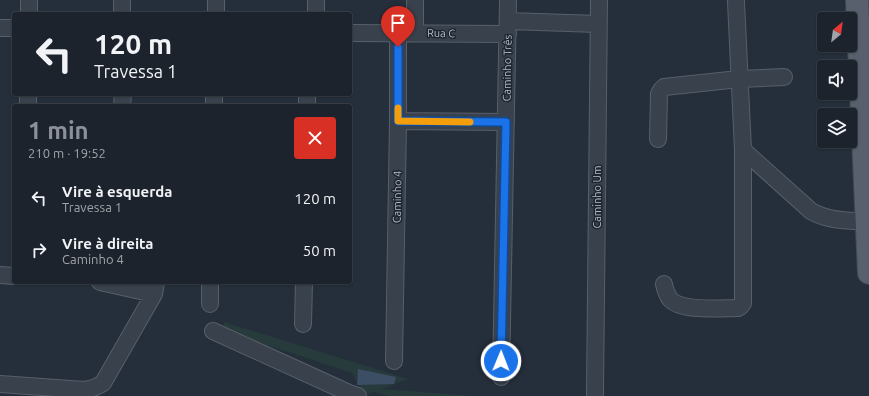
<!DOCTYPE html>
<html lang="pt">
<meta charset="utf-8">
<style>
body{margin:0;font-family:Ubuntu,sans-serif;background:#292f38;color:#f1f3f6;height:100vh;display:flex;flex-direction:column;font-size:15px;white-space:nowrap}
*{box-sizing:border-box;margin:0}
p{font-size:13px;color:#a0a4a9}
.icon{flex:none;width:22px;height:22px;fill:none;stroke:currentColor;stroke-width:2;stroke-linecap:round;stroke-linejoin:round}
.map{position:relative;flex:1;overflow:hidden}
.drawer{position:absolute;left:12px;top:104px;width:340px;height:180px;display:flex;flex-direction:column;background:#1c232c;border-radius:4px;box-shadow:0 1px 3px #0004,0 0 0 1px #3a4048}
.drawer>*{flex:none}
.hud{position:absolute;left:12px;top:12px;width:340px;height:84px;border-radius:4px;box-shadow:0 1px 3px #0004,0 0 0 1px #3a4048;background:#1c232c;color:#f1f3f6;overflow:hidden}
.needle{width:26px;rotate:29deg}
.fabs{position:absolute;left:817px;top:12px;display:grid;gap:8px}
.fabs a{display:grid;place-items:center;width:40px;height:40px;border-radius:4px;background:#1c232c;box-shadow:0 1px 3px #0004,0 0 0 1px #3a4048;font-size:20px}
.pin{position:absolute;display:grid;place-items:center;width:34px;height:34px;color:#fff;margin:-41px -17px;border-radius:50% 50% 50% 0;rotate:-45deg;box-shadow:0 0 4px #0007}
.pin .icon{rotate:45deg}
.me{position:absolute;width:44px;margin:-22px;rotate:1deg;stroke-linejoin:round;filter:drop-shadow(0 0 3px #0008)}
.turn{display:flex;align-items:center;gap:14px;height:84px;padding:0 16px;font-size:18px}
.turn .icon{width:52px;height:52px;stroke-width:2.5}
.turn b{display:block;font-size:28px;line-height:34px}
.round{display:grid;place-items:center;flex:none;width:42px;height:42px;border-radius:4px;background:#292f38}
.summary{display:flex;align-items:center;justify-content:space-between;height:68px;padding:0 16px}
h1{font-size:24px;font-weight:600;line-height:30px;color:#8c9099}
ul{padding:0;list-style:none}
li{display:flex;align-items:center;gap:12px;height:52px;padding:0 16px}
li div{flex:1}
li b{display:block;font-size:15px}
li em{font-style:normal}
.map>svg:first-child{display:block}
.green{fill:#273b3c}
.water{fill:#3c4e63}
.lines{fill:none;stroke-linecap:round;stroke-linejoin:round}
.minor-casing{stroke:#575f6a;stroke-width:18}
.primary-casing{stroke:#424a55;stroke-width:24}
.minor{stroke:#39414c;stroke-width:16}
.primary{stroke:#57606c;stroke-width:22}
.route-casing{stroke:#114b97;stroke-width:10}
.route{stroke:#1a73e8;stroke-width:7}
.slow{stroke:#f59e0b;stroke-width:7}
.labels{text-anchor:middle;stroke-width:3;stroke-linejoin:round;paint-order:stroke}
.street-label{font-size:11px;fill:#b5bcc7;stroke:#1e2631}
</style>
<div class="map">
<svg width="869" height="396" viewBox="0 0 869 396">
<rect width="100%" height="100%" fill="#252f3b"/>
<!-- green -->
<path class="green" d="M224 322 408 379 382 389 473 396H388L374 392 365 395 352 373 224 331Z"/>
<!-- water -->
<path class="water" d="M358 369 396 377 394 384 357 385Z"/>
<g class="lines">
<defs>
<path id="minor" d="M122 0V14
M216 0V14
M316 0V14
M415 0V32
M29 14V0
M508 21 598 24
M0 28H14
M350 33 508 34
M28 106V94
M122 106 123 94
M214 106V94
M307 106V94
M398 121 506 122
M658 139 659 94 661 90 664 87 739 79 784 77
M743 150 811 211C828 221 847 220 866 222
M0 275 14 276
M100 282 154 294
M664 284C665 289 667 295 670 299 681 312 721 308 738 308L741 306 743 303V150L736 2
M210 304V282
M303 324 304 282
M213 331 349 393 358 396
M394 361 398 121V32
M501 377 508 0
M0 384 84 390C91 389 96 388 103 383L154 294 156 282
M595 393 599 0"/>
<path id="primary" d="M857 0 869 273"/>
</defs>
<!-- minor casing -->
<use href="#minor" class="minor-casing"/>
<!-- primary casing -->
<use href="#primary" class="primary-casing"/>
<!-- minor -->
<use href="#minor" class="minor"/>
<!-- primary -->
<use href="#primary" class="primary"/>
</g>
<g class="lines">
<defs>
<path id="route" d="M398 47V121L506 122 501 361"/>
</defs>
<!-- route casing -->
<use href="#route" class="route-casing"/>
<!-- route -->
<use href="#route" class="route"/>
<!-- slow -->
<path class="slow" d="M398 108V121L470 122"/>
</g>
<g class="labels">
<!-- street labels -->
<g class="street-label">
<text transform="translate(441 33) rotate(1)" y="4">Rua C</text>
<text transform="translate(507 68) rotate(-89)" y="4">Caminho Três</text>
<text transform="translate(397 197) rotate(-89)" y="4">Caminho 4</text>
<text transform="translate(597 197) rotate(-90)" y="4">Caminho Um</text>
</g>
</g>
</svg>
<div class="fabs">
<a><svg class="needle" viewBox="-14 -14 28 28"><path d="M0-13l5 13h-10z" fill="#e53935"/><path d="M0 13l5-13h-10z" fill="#a0a4a9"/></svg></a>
<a><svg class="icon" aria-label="sound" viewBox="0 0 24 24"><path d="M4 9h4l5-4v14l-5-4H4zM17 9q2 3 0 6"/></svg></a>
<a><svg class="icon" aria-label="layers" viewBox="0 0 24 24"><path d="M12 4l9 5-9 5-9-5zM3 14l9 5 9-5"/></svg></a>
</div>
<div class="pin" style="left:398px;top:47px;background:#d93025"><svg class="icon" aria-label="arrive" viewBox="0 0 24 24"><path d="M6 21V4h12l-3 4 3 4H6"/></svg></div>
<svg class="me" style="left:501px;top:361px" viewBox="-20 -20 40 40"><circle r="17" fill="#1a73e8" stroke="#fff" stroke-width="3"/><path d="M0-11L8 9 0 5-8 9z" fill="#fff"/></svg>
<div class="hud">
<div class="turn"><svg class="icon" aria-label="left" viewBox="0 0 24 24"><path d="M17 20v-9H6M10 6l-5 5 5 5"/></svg><div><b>120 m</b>Travessa 1</div></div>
</div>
<section class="drawer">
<div class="summary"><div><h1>1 min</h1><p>210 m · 19:52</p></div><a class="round" style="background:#d93025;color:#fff"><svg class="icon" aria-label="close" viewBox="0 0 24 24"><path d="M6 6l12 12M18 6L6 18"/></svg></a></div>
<ul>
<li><svg class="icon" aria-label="left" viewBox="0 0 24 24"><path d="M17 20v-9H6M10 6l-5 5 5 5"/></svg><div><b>Vire à esquerda</b><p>Travessa 1</p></div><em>120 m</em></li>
<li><svg class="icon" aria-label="right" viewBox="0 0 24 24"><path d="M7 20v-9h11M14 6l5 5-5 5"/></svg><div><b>Vire à direita</b><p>Caminho 4</p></div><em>50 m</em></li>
</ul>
</section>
</div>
